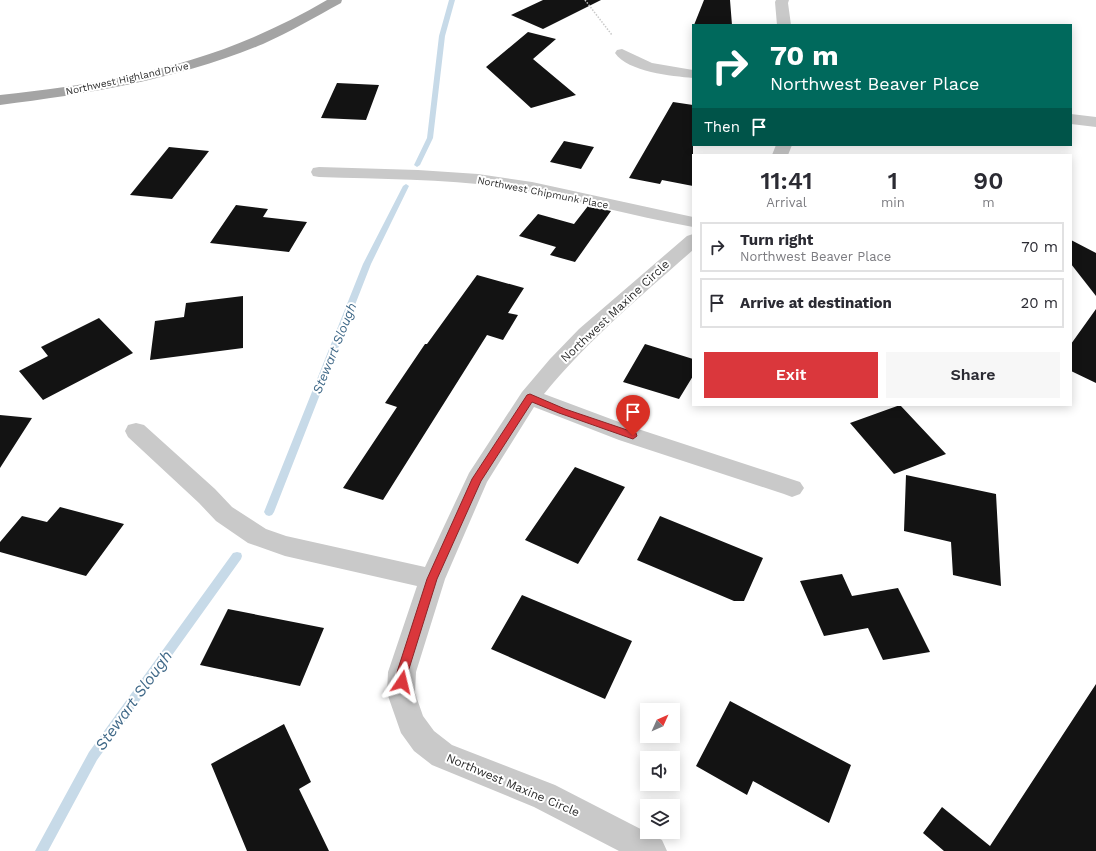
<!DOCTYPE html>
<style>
body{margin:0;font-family:"Work Sans",sans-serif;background:#f7f7f7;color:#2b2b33;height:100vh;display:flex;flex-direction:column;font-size:15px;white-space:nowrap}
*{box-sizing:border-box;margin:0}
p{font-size:13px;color:#7c7c81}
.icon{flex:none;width:22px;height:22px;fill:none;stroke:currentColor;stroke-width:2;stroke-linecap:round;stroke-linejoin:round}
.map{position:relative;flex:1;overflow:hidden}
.details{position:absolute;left:692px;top:154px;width:380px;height:252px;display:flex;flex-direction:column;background:#fff;border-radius:0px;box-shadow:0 2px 10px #0003}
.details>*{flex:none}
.hud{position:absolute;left:692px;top:24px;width:380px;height:122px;border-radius:0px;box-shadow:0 2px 10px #0003;background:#00695c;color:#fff;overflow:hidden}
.needle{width:26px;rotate:45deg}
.fabs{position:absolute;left:640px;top:703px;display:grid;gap:8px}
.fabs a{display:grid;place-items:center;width:40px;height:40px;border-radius:0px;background:#fff;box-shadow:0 2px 10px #0003;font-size:20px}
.pin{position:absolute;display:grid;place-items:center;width:34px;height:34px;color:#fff;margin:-41px -17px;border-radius:50% 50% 50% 0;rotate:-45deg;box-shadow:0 0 4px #0007}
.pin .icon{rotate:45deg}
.me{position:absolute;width:44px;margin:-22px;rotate:10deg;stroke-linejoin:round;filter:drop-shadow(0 0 3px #0008)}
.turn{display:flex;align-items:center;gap:14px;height:84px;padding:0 12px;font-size:18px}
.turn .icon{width:52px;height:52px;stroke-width:2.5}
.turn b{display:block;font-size:28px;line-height:34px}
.then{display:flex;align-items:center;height:38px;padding:0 12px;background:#0003;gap:8px;font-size:15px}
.eta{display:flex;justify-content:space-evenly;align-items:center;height:68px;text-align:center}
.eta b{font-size:24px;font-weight:600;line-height:28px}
.button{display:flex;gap:8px;margin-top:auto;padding:8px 12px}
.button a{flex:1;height:46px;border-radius:0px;background:#da373c;color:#fff;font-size:16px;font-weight:600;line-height:46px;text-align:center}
.button a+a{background:#f7f7f7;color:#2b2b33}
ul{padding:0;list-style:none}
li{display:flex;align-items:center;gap:12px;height:50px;margin:0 8px 6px;padding:0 4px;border:2px solid #e1e1e2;border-radius:0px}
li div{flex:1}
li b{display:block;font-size:15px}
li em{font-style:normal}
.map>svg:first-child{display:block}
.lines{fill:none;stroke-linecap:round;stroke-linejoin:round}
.stream{fill:#c7dae8;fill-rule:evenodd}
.building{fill:#131313}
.path{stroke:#c9c9c9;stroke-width:1.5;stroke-dasharray:1.5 1.5;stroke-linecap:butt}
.minor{fill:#c9c9c9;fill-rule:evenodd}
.major{fill:#a4a4a4;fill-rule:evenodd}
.route{fill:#da373c;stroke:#8e2427}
.labels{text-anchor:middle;stroke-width:4;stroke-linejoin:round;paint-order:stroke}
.far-street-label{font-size:10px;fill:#2c2c2c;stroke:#fff}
.street-label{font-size:12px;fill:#2c2c2c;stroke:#fff}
.water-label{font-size:13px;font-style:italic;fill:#406988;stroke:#fff}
.near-water-label{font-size:16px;font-style:italic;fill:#406988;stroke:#fff}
</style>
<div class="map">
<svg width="1096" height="851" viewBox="0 0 1096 851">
<rect width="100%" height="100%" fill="#fff"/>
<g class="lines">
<!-- stream -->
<path class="stream" d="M449 0H455L445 36 433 138 420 165 417 167 414 165 427 138 439 36Z
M406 184 409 186 371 264 274 512 272 515 269 516 266 515 264 512 363 264 403 186Z
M237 552 241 553 242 556 241 559 97 760 48 851H35L89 752 233 553Z"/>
</g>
<!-- building -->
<path class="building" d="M543 0H601L543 29 511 15Z
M704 0H730L732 25H694Z
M528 32 556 39 533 59 576 95 531 108 486 67Z
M337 83 379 85 366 120 321 118Z
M673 102 693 105V186L662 180 660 184 629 178Z
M564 141 594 147 581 169 550 162Z
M169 147 209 151 172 199 130 195Z
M236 205 268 209 263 217 307 222 289 252 210 243Z
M588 206 611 211 575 262 550 255 556 247 519 236 538 214 574 224Z
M1071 240 1096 253V296L1071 264Z
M477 275 524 288 508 313 518 315 503 340 487 335 383 500 343 488 397 407 385 403 425 344H427Z
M243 296V348L150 360 155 321 184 317 186 303Z
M1096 309V383L1071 371V344Z
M99 318 133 353 43 400 19 371 48 356 41 347Z
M645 344 693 359V376L679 399 623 382Z
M900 405 946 454 894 474 850 423Z
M0 415 32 418 0 468Z
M575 467 625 487 578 564 525 540Z
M906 475 996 494 1001 586 953 575 951 542 904 531Z
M60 507 124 524 86 576 0 552V542L22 516 47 522Z
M660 516 763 558 744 601H734L637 560Z
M842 574 852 596 898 588 930 652 883 660 868 628 824 636 800 581Z
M522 595 632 641 605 699 491 649Z
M228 609 324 628 300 686 200 665Z
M1096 684V851H944L923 833 942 807 990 846Z
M730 701 851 765 829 823 753 781 747 795 696 766Z
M284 724 311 782 299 789 329 851H247L211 764Z"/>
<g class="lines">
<!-- path -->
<path class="path" d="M585 0 612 35"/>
<!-- minor -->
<path class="minor" d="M776 0H789L788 3 791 25H777L775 2Z
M622 49 652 63 693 70V78C672 76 628 72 615 53L617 50Z
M1071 114 1096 117V127L1071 124Z
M776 145H792L788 155H772Z
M319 167 418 170 478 174 532 182 693 217V227C630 216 567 197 503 187 442 179 381 179 319 177L313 176 311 172 313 168Z
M693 234V250C641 296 588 340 544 394L635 428 800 482 804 488 800 494 792 497 784 494 619 440 534 407 487 482 445 579 416 672 415 693 423 716 434 731 452 745 555 785 662 840 667 851H619L534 807 432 765 414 751 401 733 387 693 388 672 417 586 285 556 248 543 216 521 199 503 128 437 125 431 128 425 136 423 144 425 215 489 232 507 266 529 286 536 425 567 469 473 522 392 550 359 579 329 687 236Z"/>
<!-- major -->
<path class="major" d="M327 0H342L341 3C315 17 290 32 263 44 179 79 89 94 0 105V95C86 86 173 72 254 37 279 26 303 14 327 0Z"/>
</g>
<!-- route -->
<path class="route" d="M530 394 565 409 636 433 637 436 633 439 630 438 559 413 532 402 481 481 437 579 408 672 406 686 402 687 398 686 396 682 397 672 427 579 472 479 527 395Z"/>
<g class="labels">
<!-- far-street labels -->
<g class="far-street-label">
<text transform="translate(127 78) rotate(-12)" y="4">Northwest Highland Drive</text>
<text transform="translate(543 192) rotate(11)" y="4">Northwest Chipmunk Place</text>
</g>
<!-- street labels -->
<g class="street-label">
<text transform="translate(615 311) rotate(-43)" y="4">Northwest Maxine Circle</text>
<text transform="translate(513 785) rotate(23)" y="4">Northwest Maxine Circle</text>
</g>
<!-- water labels -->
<g class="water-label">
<text transform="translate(334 348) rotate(-68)" y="5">Stewart Slough</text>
</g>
<!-- near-water labels -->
<g class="near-water-label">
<text transform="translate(133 700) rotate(-54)" y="6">Stewart Slough</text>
</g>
</g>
</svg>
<div class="fabs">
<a><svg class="needle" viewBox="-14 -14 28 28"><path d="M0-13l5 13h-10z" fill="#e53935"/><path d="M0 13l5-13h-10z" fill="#7c7c81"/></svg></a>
<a><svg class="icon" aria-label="sound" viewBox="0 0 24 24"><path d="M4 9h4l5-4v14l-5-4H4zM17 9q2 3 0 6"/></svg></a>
<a><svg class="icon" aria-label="layers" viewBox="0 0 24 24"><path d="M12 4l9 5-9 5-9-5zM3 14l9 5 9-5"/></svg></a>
</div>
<div class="pin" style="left:633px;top:436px;background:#d93025"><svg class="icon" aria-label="arrive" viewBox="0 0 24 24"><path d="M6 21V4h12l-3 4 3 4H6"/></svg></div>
<svg class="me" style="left:402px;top:682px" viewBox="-20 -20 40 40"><path d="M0-17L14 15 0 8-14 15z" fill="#da373c" stroke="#fff" stroke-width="4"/></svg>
<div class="hud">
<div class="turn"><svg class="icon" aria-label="right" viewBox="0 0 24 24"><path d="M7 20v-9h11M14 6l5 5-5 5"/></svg><div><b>70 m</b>Northwest Beaver Place</div></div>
<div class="then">Then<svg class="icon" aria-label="arrive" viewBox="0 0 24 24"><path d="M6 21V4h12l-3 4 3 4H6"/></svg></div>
</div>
<section class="details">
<div class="eta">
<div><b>11:41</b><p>Arrival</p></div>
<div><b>1</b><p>min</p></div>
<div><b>90</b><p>m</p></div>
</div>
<ul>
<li><svg class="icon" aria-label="right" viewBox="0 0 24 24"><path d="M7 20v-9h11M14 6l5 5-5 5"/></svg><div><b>Turn right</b><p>Northwest Beaver Place</p></div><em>70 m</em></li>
<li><svg class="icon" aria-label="arrive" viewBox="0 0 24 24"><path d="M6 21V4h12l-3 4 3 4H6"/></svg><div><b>Arrive at destination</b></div><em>20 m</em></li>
</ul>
<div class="button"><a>Exit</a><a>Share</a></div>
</section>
</div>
